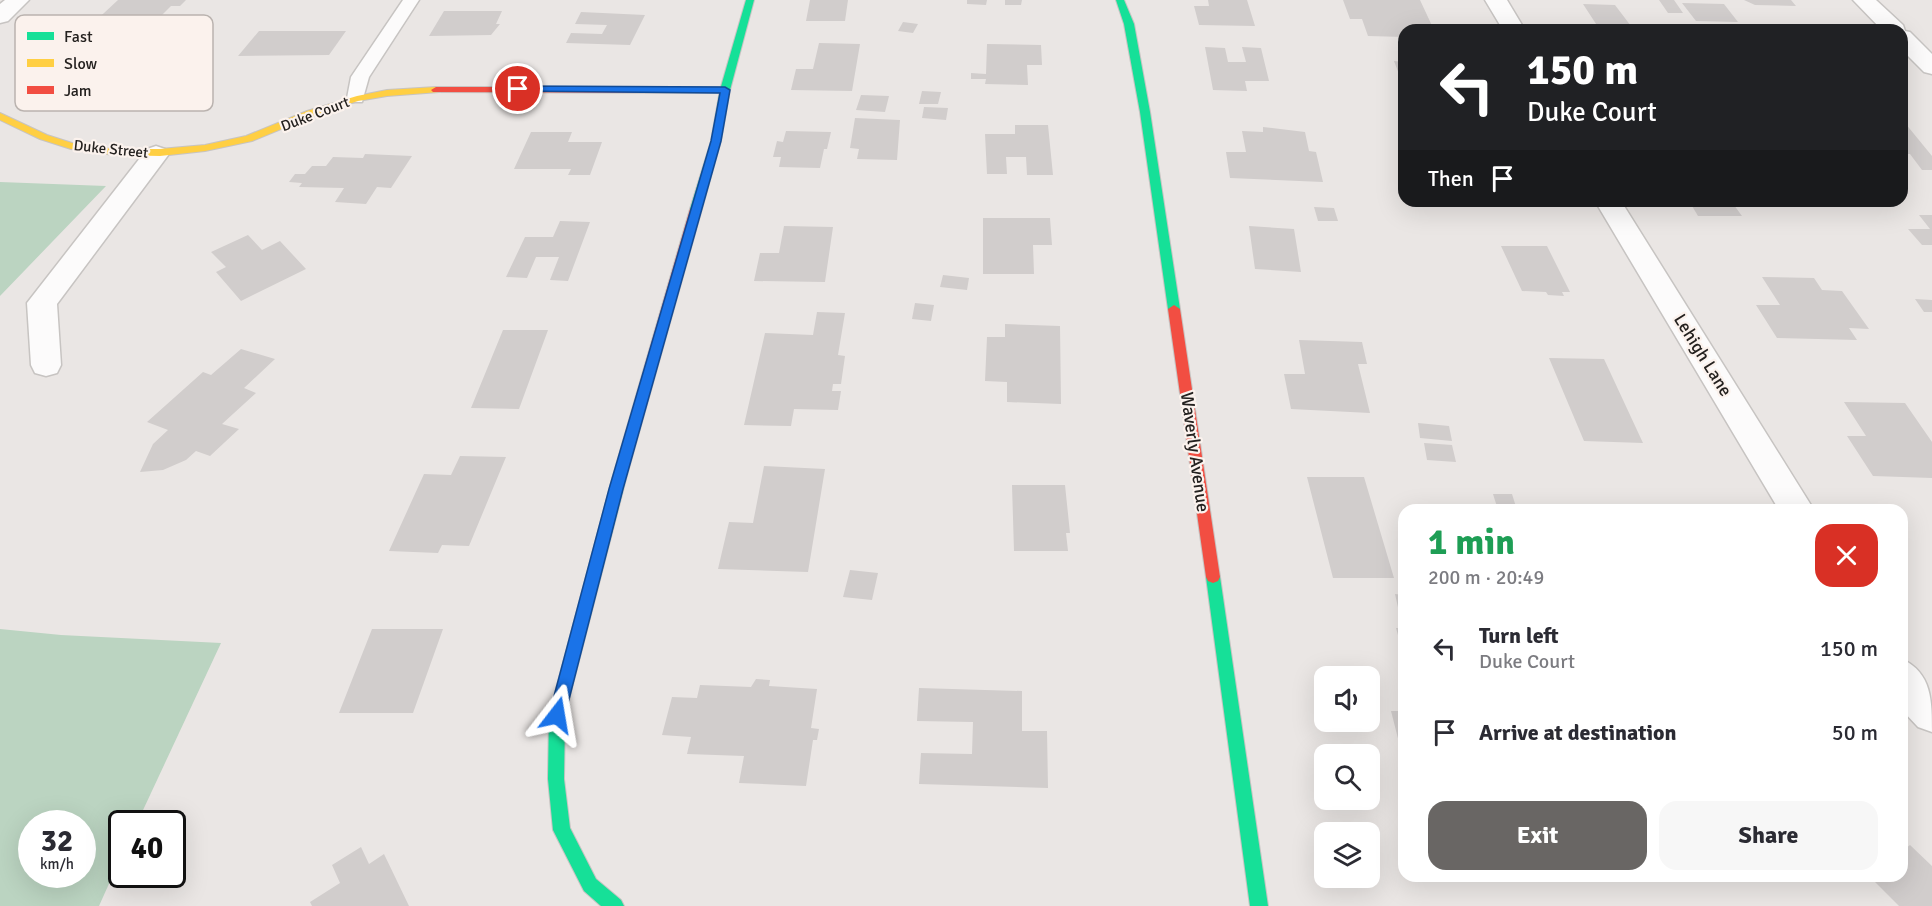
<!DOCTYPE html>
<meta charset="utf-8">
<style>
body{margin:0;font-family:Signika,sans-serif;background:#f7f7f7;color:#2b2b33;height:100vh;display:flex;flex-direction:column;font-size:22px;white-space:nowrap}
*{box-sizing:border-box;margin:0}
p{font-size:20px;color:#7c7c81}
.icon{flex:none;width:33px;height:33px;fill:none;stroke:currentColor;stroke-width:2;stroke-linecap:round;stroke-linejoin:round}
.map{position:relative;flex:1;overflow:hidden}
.side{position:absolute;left:1398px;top:504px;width:510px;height:378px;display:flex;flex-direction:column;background:#fff;border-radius:18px;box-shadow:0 6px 24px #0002}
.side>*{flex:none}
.banner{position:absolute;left:1398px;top:24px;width:510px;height:183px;border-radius:18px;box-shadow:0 6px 24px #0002;background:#202124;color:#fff;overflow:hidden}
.controls{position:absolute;left:1314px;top:666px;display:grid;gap:12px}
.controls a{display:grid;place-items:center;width:66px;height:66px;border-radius:12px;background:#fff;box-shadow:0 6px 24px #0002;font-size:30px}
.speed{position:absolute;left:18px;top:810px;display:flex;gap:12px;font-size:30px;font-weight:700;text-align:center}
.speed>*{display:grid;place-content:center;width:78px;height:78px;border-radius:50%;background:#fff;box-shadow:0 6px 24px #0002;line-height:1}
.speed small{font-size:15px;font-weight:400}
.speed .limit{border:3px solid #111;border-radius:9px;background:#fff;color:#111}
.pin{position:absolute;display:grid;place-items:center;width:51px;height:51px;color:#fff;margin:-26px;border:3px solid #fff;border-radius:50%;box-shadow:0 2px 6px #0007}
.me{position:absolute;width:66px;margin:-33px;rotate:14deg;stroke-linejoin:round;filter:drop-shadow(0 0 4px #0008)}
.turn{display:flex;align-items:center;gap:21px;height:126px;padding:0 30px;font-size:27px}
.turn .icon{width:78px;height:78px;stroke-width:2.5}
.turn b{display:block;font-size:42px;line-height:51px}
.then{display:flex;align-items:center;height:57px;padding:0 30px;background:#0003;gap:12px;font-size:22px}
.round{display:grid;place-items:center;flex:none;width:63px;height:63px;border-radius:18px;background:#f7f7f7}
.headline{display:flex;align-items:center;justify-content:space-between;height:102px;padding:0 30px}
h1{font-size:36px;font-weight:700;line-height:45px;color:#1e9e55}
.action{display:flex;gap:12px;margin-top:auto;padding:12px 30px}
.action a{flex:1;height:69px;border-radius:18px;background:#696664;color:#fff;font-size:24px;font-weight:700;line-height:69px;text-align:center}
.action a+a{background:#f7f7f7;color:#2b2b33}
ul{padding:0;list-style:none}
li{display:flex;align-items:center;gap:18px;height:84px;padding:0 30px}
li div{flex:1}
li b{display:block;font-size:22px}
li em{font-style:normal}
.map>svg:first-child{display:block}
.forest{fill:#bbd4c1;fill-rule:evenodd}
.building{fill:#d1cdcc}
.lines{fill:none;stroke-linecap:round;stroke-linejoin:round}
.lane-casing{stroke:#c7c4c2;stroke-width:3}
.street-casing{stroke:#c7c4c2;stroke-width:3}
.fast-casing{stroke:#c7c4c2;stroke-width:2}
.slow-casing{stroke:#c7c4c2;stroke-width:2}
.jam-casing{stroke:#c7c4c2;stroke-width:2}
.lane{fill:#fcfbfb;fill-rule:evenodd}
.street{fill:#fcfbfb;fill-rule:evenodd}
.fast{fill:#16e098;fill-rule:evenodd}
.slow{fill:#ffcf43;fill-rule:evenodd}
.jam{fill:#f24e42;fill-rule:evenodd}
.route{fill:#1a73e8;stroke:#114b97;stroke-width:1.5}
.labels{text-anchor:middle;stroke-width:4.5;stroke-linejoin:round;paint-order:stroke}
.far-street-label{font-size:15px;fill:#24211f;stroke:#fbf2ed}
.street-label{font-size:18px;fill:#24211f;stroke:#fbf2ed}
.key{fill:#fbf2ed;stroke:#bab3af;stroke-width:1.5}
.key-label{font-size:16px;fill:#24211f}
</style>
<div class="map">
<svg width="1932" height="906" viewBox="0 0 1932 906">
<rect width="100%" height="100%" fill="#eae6e4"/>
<!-- forest -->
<path class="forest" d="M0 182 106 186 0 296Z
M0 629 61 635 221 643 137 823 122 824 121 857 99 906H0ZM32 824H82V874H32Z"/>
<!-- building -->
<path class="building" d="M118 0H186L180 6H171L146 31H128L120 38 73 36 84 26H90Z
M810 0H848L845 21H806Z
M967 0H987L986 5 967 4Z
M1005 0H1022L1021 5H1005Z
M1208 0H1247L1255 26 1199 25 1194 6H1209Z
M1343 0H1420L1434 30H1404V37L1368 36 1362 19H1350Z
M1659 0H1674L1683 13H1668Z
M1744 0H1791L1796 6 1755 5Z
M1682 3 1724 4 1738 22 1696 21Z
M1583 4 1615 5 1634 30H1600Z
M444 11H502L496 24H500L491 35 429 36Z
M581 12 645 15 630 45 566 43 571 33 602 34 607 25 575 24Z
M903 22 918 24 913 33 898 31Z
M259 31H346L329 55 238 56Z
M819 43 860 44 852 91 791 90 796 69H813Z
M987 44 1041 45 1042 65H1027L1028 85 985 84 986 79H971V73L986 74Z
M1205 47 1225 48 1228 62H1246L1242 47 1261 48 1269 81H1245L1247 91 1213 90Z
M1394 61 1404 62V87Z
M922 91 941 92 938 104H919Z
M861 95 889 96 885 112 856 110Z
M924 107 948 108 946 120 922 118Z
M855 118 900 120 897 160 857 159 859 149 850 148Z
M1902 123H1905L1932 156V170H1922L1910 154H1902Z
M1015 125H1048L1053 175H1027L1026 157H1006L1007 174H987L985 134H1015Z
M1263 127 1305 132 1309 151 1316 152 1323 182 1230 178 1226 152H1246L1242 131 1263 132Z
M786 131 831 132 827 149H824L820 168 779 167 781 157H773L777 141 783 142Z
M531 132H572L568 142H602L590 175H568L571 169H514Z
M365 154 412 156 391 188 377 187 366 204 335 202 344 188 299 187 302 183 289 182 295 174H305L312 166H326L333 157 363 158Z
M1689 201H1731L1742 216H1698Z
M1314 207 1334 208 1338 221H1318Z
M1919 215H1932V245H1922L1908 229H1930Z
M983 218H1050L1052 245H1033L1034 274H983Z
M560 221 590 222 568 281 550 280 559 257H536L527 278 506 277 525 237H553Z
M784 226 833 227 825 282 754 281 760 253H779Z
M1249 226 1294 229 1301 272 1255 269Z
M248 235 262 250 280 241 306 269 241 301 216 272 226 267 211 252Z
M1501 246H1547L1570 292H1562L1564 296 1548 295 1546 292 1522 291Z
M943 275 969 278 967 290 940 287Z
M1762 277 1814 278 1822 290 1842 291 1869 329 1849 328 1857 340 1777 338 1756 305H1780Z
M1915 299 1932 300V312H1924Z
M915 303 934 305 931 321 912 319Z
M817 312 845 313 838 355 845 356 841 384H833L832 391H841L838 410 794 409 791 426 744 425 765 333 813 335Z
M1005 324 1060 326 1061 404 1007 402V382L985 381 987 337H1005Z
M503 330H548L519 409 471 408Z
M1299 340 1362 342 1367 364H1358L1370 413 1291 409 1284 374H1305Z
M241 349 275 359 244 388 256 393 222 424 239 429 210 456 196 451 186 460 163 470 140 472 153 444 168 430 147 422 203 372 211 375Z
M1549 358 1604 359 1643 443 1584 441Z
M1844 402 1905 403 1932 442V478L1873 476 1847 436H1866Z
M1418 423 1449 426 1452 441 1420 438Z
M1424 443 1452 445 1456 462 1427 460Z
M460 456 506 457 469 546 442 545 438 553 389 551 424 474 451 475Z
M764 466 825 469 808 572 718 569 729 522 753 523Z
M1307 477H1364L1394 578H1333Z
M1012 485H1065L1070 533H1066L1068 551H1014Z
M1493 494H1512L1517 510H1498Z
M850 570 878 573 872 600 843 597Z
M1395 594 1404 595V612H1399Z
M1396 628H1404V653H1403Z
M372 629H443L413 713H339Z
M756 679 770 680 769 686 817 689 811 728 819 729 817 740H813L806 786 739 783 744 756 687 754 691 737 662 735 672 697 697 698 700 685 751 687Z
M919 688 1022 691V731H1047L1048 788 919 784 921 753 972 754 973 722 917 721Z
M1391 711H1404V758H1403Z
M1910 845 1932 866V906H1899L1869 876H1902V851Z
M361 847 369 864 384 854 409 906H312L310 902 340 883 332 865Z"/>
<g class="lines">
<defs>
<path id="lane" d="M403 0H419L369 77 362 102H350L347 98 351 77Z"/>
<path id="street" d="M5 0H29L8 21 0 23V4Z
M1485 0H1507L1525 30H1503Z
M1853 0H1876L1903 25 1905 31 1910 32 1932 54V74L1924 72 1902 50V30H1882Z
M156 146 165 149 169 154 57 304 61 365 57 373 46 376 35 373 31 365 27 303 147 149Z
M1595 201H1621L1814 510H1779Z
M1902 659C1932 673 1932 701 1932 732L1918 727 1902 710Z"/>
<path id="fast" d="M746 0H754L730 90 721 141 702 209 696 212 690 209 711 141 720 90Z
M1116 0H1124L1134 24 1150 112 1180 309 1174 313 1168 309 1140 112 1124 24Z
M619 474 624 475 626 479 565 715 564 779 570 828 596 879 621 900 624 906H601L584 891 553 830 548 779 549 715 612 479 614 475Z
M1213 571 1218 573 1220 577 1268 906H1250L1206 577 1208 573Z"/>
<path id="slow" d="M436 87 441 90 439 92 387 96 358 101 315 115 252 141 205 151 160 156 114 155 71 149 40 139 0 120V113L47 135 72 143 114 149H160L205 145 246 136 307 111 357 96 387 90Z"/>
<path id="jam" d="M436 87H725L730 90 725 93 433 92 431 90Z
M696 206 702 209 626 479 624 483H614L612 479 690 209Z
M1174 305 1180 309 1220 577 1218 581 1213 583 1208 581 1206 577 1168 309Z"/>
</defs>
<!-- lane casing -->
<use href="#lane" class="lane-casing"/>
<!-- street casing -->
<use href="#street" class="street-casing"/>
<!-- fast casing -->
<use href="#fast" class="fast-casing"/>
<!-- slow casing -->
<use href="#slow" class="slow-casing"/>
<!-- jam casing -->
<use href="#jam" class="jam-casing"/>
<!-- lane -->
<use href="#lane" class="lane"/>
<!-- street -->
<use href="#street" class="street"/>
<!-- fast -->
<use href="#fast" class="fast"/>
<!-- slow -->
<use href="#slow" class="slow"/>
<!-- jam -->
<use href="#jam" class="jam"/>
</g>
<!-- route -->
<path class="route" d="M518 86 725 87 730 90 721 141 623 489 565 715 563 720 557 723 551 720 549 715 609 489 711 141 720 93 514 91 513 89Z"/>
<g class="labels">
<!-- far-street labels -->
<g class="far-street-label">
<text transform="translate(315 114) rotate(-21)" y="5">Duke Court</text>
<text transform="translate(111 149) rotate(6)" y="5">Duke Street</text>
</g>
<!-- street labels -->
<g class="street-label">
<text transform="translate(1703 355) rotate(58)" y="6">Lehigh Lane</text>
<text transform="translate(1195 452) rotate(82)" y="6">Waverly Avenue</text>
</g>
</g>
<!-- legend -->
<rect x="15" y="15" width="198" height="96" rx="9" class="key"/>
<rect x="27" y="32" width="27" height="8" fill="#16e098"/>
<rect x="27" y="59" width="27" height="8" fill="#ffcf43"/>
<rect x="27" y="86" width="27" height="8" fill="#f24e42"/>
<g class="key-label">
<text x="64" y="42">Fast</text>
<text x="64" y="69">Slow</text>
<text x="64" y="96">Jam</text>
</g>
</svg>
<div class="controls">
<a><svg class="icon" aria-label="sound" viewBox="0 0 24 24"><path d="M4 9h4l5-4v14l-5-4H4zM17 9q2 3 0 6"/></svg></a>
<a><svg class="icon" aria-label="search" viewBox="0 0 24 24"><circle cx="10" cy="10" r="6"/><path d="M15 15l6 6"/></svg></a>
<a><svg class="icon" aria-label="layers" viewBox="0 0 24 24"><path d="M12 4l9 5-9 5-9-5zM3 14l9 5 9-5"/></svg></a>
</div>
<div class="speed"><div>32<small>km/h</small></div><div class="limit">40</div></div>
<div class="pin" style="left:518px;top:89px;background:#d93025"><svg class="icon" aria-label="arrive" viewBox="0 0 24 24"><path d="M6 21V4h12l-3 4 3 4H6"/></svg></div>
<svg class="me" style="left:557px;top:715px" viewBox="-20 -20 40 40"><path d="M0-17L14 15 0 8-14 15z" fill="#1a73e8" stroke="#fff" stroke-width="4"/></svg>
<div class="banner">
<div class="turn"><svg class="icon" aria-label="left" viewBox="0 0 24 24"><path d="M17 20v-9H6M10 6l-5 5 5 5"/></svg><div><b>150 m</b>Duke Court</div></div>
<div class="then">Then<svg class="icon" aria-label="arrive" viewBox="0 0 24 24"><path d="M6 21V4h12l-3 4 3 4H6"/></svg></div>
</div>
<section class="side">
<div class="headline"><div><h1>1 min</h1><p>200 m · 20:49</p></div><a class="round" style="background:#d93025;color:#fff"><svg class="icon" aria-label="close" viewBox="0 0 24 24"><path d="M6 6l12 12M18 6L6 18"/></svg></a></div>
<ul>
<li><svg class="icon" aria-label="left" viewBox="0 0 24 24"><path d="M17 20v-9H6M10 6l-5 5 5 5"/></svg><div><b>Turn left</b><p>Duke Court</p></div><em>150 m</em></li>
<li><svg class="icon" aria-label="arrive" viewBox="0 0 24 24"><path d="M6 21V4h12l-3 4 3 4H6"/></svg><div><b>Arrive at destination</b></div><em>50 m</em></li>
</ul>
<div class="action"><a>Exit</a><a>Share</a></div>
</section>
</div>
